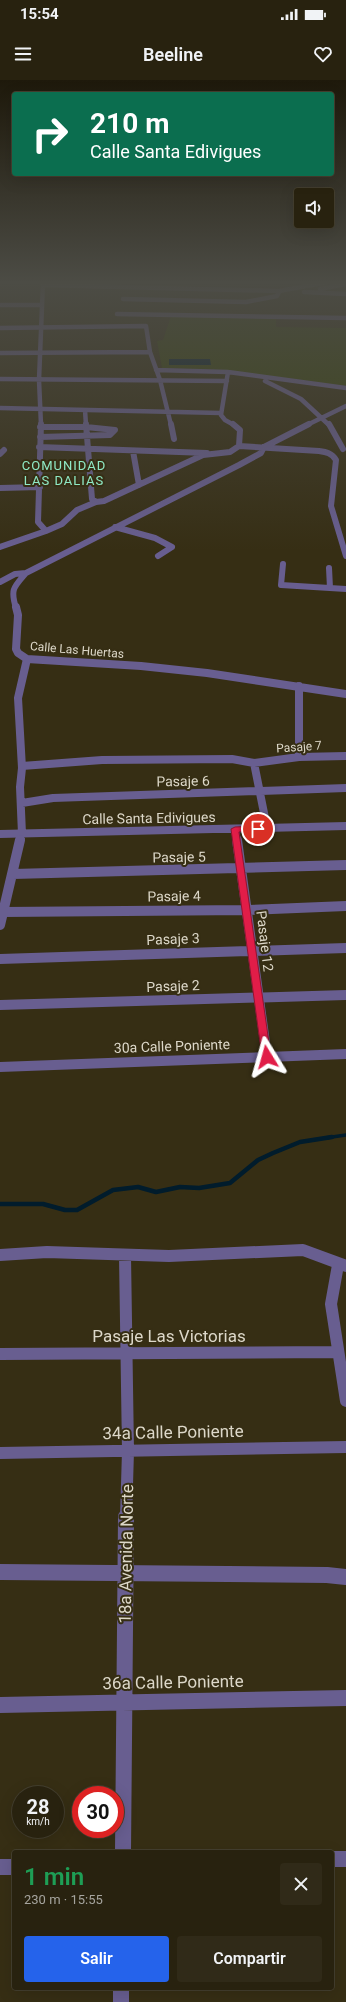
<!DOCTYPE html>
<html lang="es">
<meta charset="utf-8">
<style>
body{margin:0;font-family:Roboto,sans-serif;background:#302a18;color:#f1f3f6;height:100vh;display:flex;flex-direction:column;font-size:15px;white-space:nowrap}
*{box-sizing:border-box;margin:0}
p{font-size:13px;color:#a5a49e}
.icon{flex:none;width:22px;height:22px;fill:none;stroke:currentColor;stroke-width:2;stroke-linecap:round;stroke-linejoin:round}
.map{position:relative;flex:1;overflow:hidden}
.drawer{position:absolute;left:12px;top:1770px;width:322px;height:140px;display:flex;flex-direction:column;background:#28220f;border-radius:4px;box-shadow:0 4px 16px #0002,0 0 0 1px #443f2f}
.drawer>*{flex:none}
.guide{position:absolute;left:12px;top:12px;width:322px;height:84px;border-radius:4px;box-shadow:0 4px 16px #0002,0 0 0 1px #443f2f;background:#0b6e4f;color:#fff;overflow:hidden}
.tools{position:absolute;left:294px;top:108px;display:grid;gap:8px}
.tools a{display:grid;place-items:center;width:40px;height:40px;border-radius:4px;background:#28220f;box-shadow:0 4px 16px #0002,0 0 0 1px #443f2f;font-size:20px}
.speed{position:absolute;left:12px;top:1706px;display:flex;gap:8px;font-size:20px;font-weight:700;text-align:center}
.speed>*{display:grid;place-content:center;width:52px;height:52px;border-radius:50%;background:#28220f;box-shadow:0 4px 16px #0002,0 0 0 1px #443f2f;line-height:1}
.speed small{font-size:10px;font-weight:400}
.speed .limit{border:6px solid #d22;background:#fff;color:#111}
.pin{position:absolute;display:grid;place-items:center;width:34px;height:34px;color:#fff;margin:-17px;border:2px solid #fff;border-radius:50%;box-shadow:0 1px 4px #0007}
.me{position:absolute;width:44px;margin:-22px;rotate:352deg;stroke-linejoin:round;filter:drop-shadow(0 0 3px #0008)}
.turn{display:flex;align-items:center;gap:14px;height:84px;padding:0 12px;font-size:18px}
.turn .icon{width:52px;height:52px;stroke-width:2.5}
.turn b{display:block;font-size:28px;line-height:34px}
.round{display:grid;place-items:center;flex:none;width:42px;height:42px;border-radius:4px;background:#302a18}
.overview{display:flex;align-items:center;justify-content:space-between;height:68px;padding:0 12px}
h1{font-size:24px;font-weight:600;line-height:30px;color:#1e9e55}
.action{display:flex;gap:8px;margin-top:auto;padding:8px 12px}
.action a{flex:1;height:46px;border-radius:4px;background:#2563eb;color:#fff;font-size:16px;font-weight:600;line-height:46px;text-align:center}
.action a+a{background:#302a18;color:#f1f3f6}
.status{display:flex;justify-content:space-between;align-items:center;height:28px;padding:0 20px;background:#28220f;direction:ltr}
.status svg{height:11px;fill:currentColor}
header{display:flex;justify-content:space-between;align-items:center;height:52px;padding:0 12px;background:#28220f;font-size:18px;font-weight:600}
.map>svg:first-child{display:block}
.green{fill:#38430a}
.water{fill:#011c2c}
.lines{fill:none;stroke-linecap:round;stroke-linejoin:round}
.stream-far1{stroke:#011c2c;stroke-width:3.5}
.stream{stroke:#011c2c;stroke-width:4.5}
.minor-far5{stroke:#685e90;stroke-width:4.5}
.minor-far4{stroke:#685e90;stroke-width:6}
.minor-far3{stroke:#685e90;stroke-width:8}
.minor-far2{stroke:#685e90;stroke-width:10}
.minor-far1{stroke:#685e90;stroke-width:12}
.minor{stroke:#685e90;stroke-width:16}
.route{fill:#e11d48;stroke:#92132f}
.labels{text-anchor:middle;stroke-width:4;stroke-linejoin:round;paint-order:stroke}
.far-street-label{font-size:12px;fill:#ddd8c9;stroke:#362e14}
.far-neighbourhood-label{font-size:13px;letter-spacing:1px;fill:#8fe9c5;stroke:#362e14}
.street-label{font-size:14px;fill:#ddd8c9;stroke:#362e14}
.near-street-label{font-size:17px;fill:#ddd8c9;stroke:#362e14}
</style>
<div class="status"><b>15:54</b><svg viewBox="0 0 49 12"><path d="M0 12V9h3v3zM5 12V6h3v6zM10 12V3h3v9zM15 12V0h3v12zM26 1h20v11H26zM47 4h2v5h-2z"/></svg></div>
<header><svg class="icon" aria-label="menu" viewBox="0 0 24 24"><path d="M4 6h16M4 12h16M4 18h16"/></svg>Beeline<svg class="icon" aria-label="heart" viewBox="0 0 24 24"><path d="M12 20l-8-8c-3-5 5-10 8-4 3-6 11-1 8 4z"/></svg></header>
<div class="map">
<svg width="346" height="1922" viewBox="0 0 346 1922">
<rect width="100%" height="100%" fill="#362e14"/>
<!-- green -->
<path class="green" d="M171 236 276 239V247L346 248V306L225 290 162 288 157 261 163 260Z"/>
<!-- water -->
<path class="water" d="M169 279H210L211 285H169Z"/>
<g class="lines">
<!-- stream-far1 -->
<path class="stream-far1" d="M325 1058 346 1055"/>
<!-- stream -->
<path class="stream" d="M0 1124H43L65 1130H77L113 1110 138 1107 156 1112 180 1107 199 1108 230 1103 258 1080 273 1073 300 1062 332 1057"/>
<!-- minor-far5 -->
<path class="minor-far5" d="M43 205 279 211 328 202
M320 209 346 204
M304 212 346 214
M123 219 246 222 277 216 279 212
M0 225H41
M117 234 346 238
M0 248 146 246 150 272 160 300 171 345
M0 273 150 272
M156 290 228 292 346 308
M228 292 221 335 225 340 234 345
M0 299 227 301
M265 301 301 319 329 345
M0 328 221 333
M85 330 86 345
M41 345 39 300 43 202
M307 345 346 326"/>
<!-- minor-far4 -->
<path class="minor-far4" d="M86 344 92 419 96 422 104 421 203 375 230 372 239 366
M171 344 174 359
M233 344 240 350 239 366 319 371C326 372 332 373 336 380L331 426 346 476
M329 344 343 369
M40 347H86L115 350 110 355 40 357
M39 367 207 373
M264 367 309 344
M133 371 139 405
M0 374 4 370
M0 408 40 407
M115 447 155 458 172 467 158 476
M46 451 62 444 77 430 96 422
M0 467 46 451 38 442 41 344
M283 484 281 505 346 509
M329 488 330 508
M0 502 15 494 26 493
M16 528C10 509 14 507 26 493L239 385 261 373 264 367"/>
<!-- minor-far3 -->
<path class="minor-far3" d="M16 527 18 535 16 569 18 573 27 579 141 586 207 593 346 614
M299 606V677
M254 683 267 748
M22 686 102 680 232 679 254 683 299 677 346 676
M22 723 53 718 346 708
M235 749 237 761
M0 754 346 746
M20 761 22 754 20 707 22 688 18 618 27 579"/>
<!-- minor-far2 -->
<path class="minor-far2" d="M237 760 267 977
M13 794 346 785
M3 832 247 830 346 826
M0 845 20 760
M0 879 346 868
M0 925 346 915
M0 987 346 974"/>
<!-- minor-far1 -->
<path class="minor-far1" d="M0 1175 47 1172 169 1176 303 1170 346 1186
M125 1176 128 1371 126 1438
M338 1185 331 1224 346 1321
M0 1274 338 1272
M0 1373 346 1367"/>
<!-- minor -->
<path class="minor" d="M0 1492 327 1495 346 1497
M0 1625 346 1618
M123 1772 126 1437
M332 1779H346
M0 1787H14
M121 1908V1922"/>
</g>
<!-- sky -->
<linearGradient id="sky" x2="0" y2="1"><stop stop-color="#1e190b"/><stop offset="0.43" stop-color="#4c4c45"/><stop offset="1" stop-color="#4c4c45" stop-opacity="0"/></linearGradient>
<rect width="346" height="471" fill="url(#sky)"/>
<!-- route -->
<path class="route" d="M258 746 261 749 260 750 239 752 271 977 267 980 262 977 231 749 235 747Z"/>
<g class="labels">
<!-- far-street labels -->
<g class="far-street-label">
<text transform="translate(77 570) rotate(5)" y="4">Calle Las Huertas</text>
<text transform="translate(299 667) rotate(-4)" y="4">Pasaje 7</text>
</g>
<!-- far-neighbourhood labels -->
<g class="far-neighbourhood-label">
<text x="64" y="390">COMUNIDAD<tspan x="64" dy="15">LAS DALIAS</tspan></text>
</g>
<!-- street labels -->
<g class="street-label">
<text transform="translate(183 701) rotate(-1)" y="5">Pasaje 6</text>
<text transform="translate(149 738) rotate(-1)" y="5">Calle Santa Edivigues</text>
<text transform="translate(179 777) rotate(-1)" y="5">Pasaje 5</text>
<text transform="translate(174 816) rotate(-1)" y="5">Pasaje 4</text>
<text transform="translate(173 859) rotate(-2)" y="5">Pasaje 3</text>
<text transform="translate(265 861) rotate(83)" y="5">Pasaje 12</text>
<text transform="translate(173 906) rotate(-2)" y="5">Pasaje 2</text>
<text transform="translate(172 966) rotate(-2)" y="5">30a Calle Poniente</text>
</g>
<!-- near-street labels -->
<g class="near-street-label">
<text x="169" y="1262">Pasaje Las Victorias</text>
<text transform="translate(173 1352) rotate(-1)" y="6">34a Calle Poniente</text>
<text transform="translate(126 1474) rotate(-89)" y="6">18a Avenida Norte</text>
<text transform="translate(173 1602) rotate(-1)" y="6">36a Calle Poniente</text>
</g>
</g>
</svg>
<div class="tools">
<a><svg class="icon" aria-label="sound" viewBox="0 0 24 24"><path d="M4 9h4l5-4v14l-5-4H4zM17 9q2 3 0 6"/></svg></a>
</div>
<div class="speed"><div>28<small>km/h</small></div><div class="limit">30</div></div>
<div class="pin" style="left:258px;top:749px;background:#d93025"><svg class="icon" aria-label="arrive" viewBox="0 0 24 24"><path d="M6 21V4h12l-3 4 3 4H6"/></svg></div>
<svg class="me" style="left:267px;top:977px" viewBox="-20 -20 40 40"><path d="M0-17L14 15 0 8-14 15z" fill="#e11d48" stroke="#fff" stroke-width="4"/></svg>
<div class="guide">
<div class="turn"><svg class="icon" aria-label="right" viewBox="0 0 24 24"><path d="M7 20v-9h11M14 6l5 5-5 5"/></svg><div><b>210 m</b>Calle Santa Edivigues</div></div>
</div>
<section class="drawer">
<div class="overview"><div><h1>1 min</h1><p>230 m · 15:55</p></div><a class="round"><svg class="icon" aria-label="close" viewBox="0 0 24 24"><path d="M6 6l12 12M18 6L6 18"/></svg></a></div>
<div class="action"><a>Salir</a><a>Compartir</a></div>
</section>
</div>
